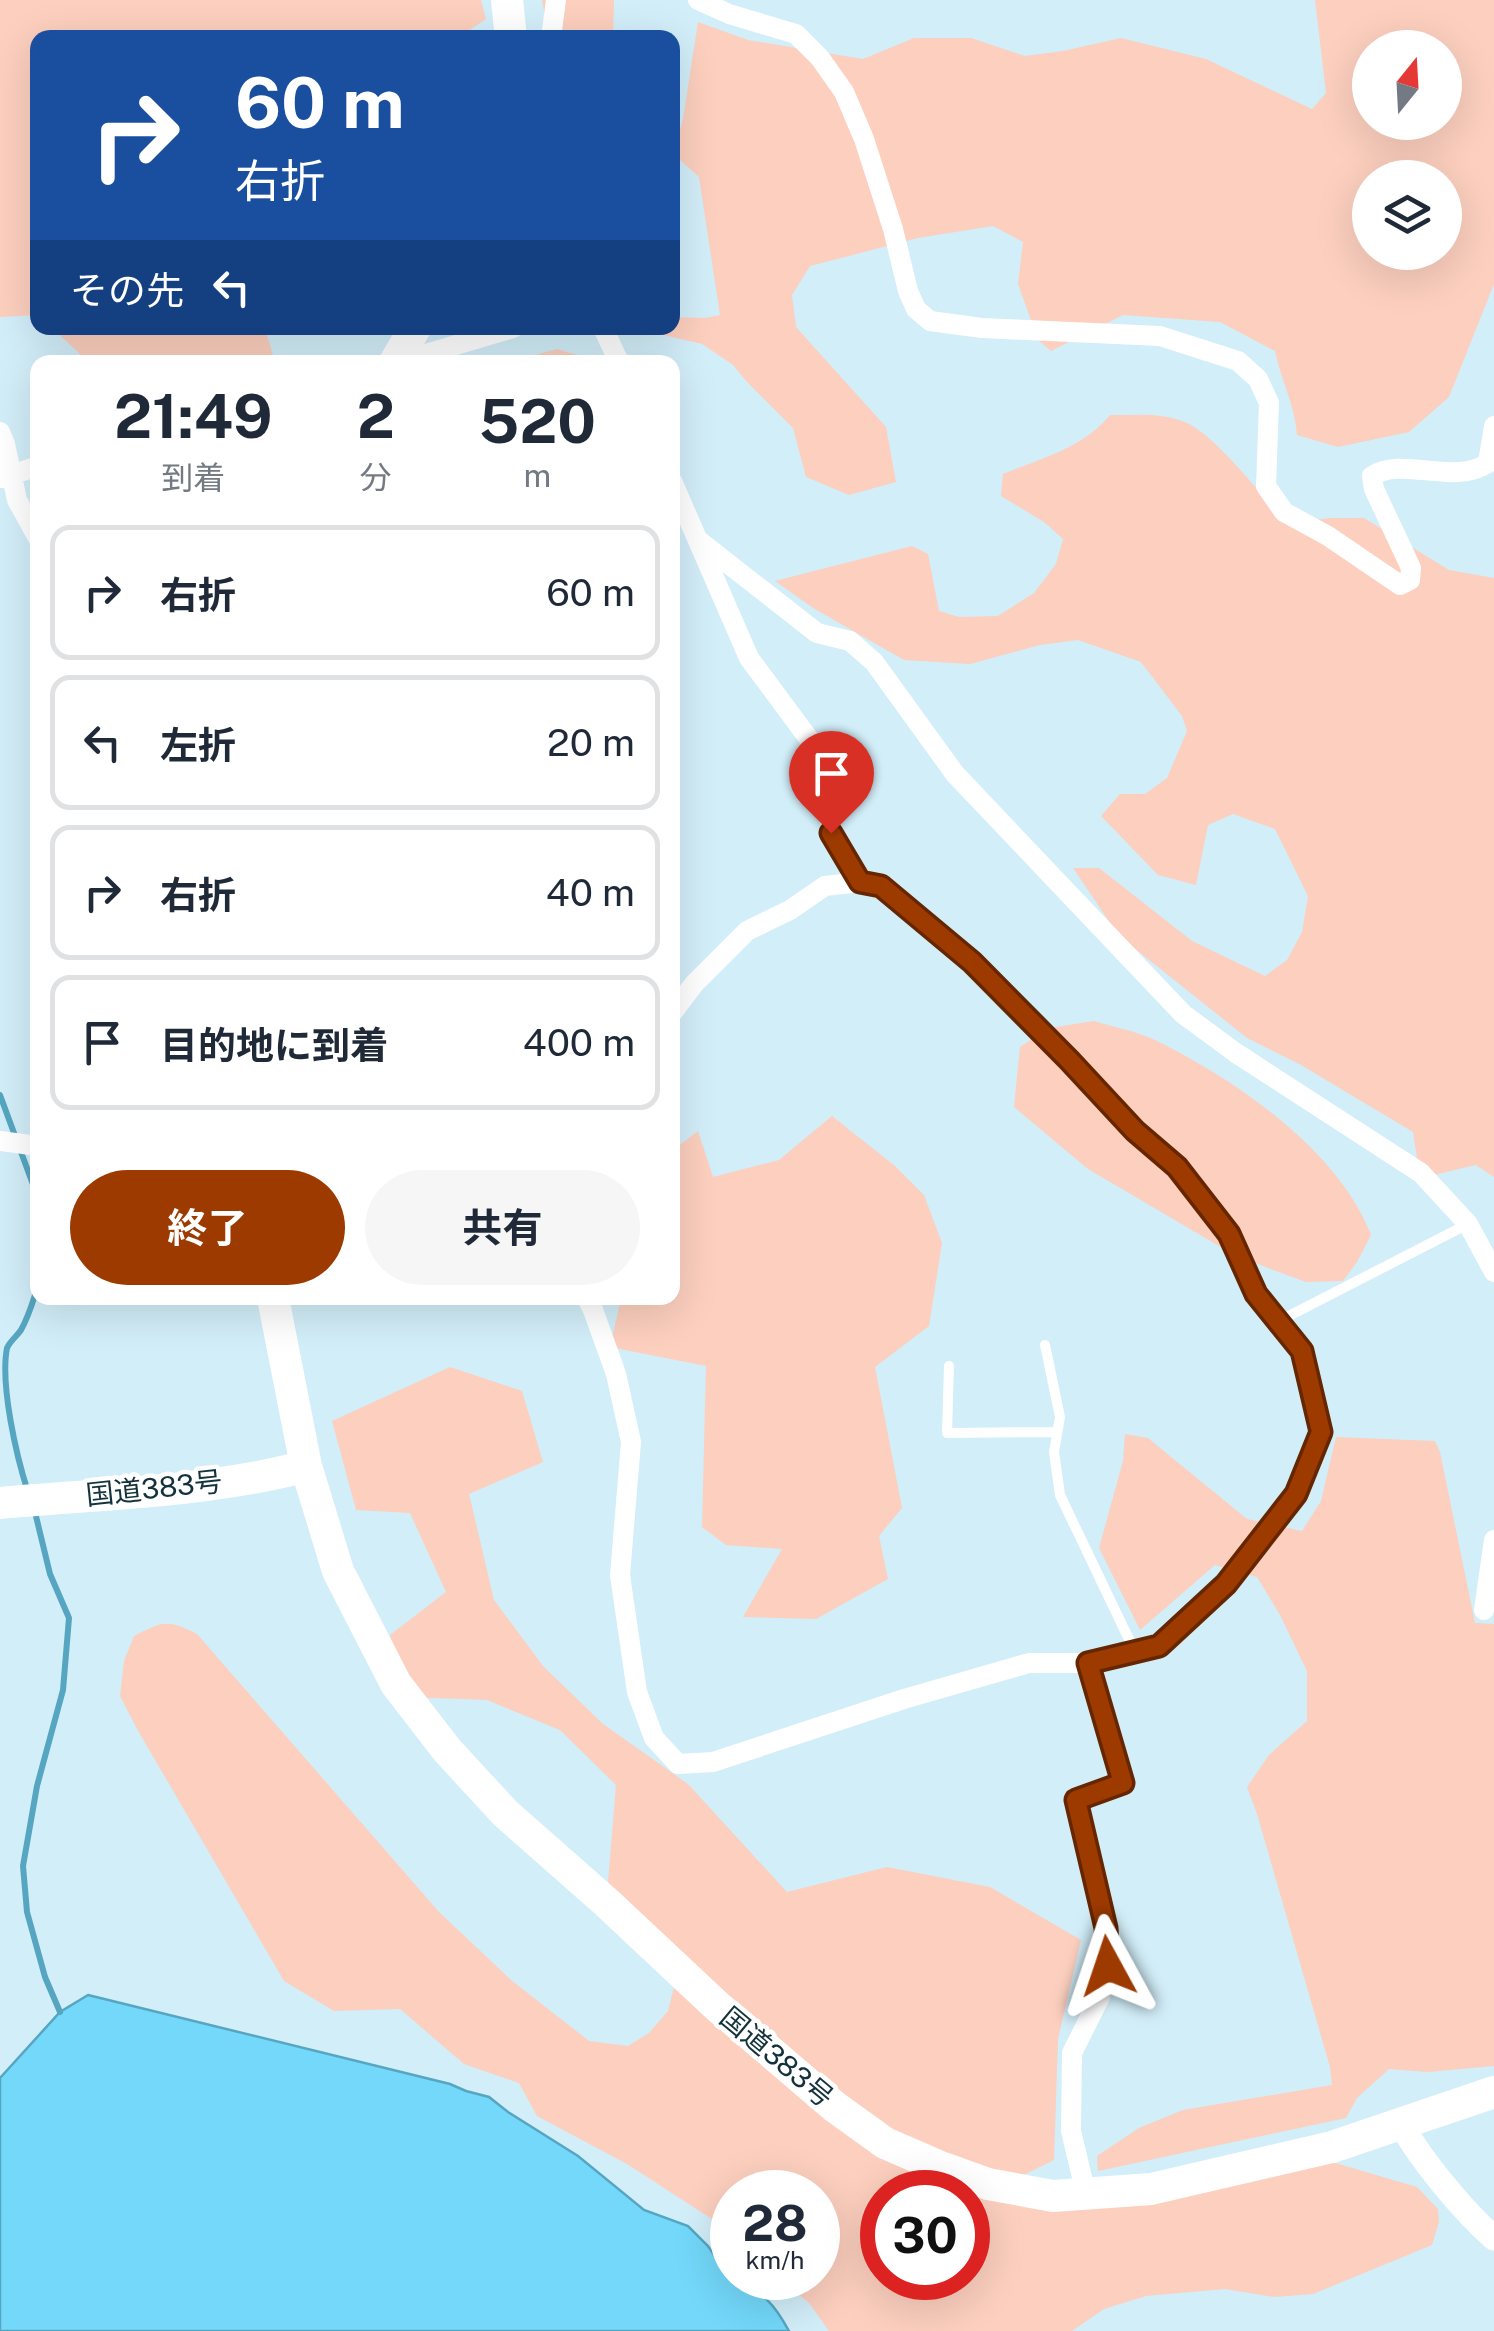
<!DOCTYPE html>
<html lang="ja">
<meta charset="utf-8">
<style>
body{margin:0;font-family:"Public Sans","Noto Sans JP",sans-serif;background:#f6f6f7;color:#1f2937;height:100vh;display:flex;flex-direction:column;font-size:38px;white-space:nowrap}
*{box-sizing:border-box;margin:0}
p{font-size:32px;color:#747a83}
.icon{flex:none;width:55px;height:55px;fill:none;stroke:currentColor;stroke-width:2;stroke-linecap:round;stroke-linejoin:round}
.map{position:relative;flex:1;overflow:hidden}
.panel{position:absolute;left:30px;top:355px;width:650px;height:950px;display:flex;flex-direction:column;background:#fff;border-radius:20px;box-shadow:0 10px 40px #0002}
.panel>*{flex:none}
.hud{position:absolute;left:30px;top:30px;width:650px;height:305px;border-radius:20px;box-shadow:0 10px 40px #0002;background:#1a4fa0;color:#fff;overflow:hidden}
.needle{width:65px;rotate:18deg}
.fabs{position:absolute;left:1352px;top:30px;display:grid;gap:20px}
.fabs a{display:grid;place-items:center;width:110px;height:110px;border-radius:50%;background:#fff;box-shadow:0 10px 40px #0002;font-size:50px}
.speed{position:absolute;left:710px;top:2170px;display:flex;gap:20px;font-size:50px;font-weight:700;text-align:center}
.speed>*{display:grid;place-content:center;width:130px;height:130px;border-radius:50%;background:#fff;box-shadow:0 10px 40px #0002;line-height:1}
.speed small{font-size:25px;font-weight:400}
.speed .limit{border:15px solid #d22;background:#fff;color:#111}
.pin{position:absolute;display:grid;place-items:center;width:85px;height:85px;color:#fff;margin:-102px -42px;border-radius:50% 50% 50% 0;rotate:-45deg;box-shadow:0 0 10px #0007}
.pin .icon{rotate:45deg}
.me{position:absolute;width:110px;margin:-55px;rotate:355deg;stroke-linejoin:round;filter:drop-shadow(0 0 8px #0008)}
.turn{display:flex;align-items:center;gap:35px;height:210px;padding:0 40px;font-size:45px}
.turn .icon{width:130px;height:130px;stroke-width:2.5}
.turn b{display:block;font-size:70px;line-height:85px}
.then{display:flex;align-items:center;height:95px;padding:0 40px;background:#0003;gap:20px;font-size:38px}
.eta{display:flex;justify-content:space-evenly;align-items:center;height:170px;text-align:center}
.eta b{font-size:60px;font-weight:700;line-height:70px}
.primary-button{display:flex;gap:20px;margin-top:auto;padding:20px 40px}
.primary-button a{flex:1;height:115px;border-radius:60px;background:#9d3a00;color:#fff;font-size:40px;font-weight:700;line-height:115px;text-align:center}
.primary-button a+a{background:#f6f6f7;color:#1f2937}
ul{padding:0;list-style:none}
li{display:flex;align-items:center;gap:30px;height:135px;margin:0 20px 15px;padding:0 20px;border:5px solid #e0e1e3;border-radius:20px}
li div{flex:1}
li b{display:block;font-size:38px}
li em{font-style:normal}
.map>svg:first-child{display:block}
.green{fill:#fccfbe;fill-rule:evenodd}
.water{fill:#73d8fa;stroke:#56a6c1;stroke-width:2.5}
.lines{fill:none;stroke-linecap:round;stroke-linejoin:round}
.stream{stroke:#56a6c1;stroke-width:6}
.service{stroke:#fff;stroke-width:10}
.minor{stroke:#fff;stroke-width:20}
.tertiary{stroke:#fff;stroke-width:25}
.trunk{stroke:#fff;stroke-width:32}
.route-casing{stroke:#662600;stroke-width:25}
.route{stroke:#9d3a00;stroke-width:18}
.labels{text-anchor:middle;stroke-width:9;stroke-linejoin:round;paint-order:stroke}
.street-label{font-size:28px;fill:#13323c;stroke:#fff}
</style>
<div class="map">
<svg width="1494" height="2331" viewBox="0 0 1494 2331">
<rect width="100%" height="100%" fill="#d2eef9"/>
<!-- green -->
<path class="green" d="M0 0H481L486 19 458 38H38L37 315 0 317Z
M542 0H614L613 37H549Z
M1315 0H1494V284L1449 397 1409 432 1338 447 1297 435C1295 405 1281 380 1275 351L1220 322 1123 315 1051 351 1038 340 1018 284 1023 242 993 226 918 238 810 266 792 295 796 327 886 427 896 482 849 495 806 477 793 428 747 382 733 365 702 344 655 333 659 328H672L673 317 705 318 720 315 699 177 673 154V126L679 133 683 119 698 22 748 40 863 59 914 38H971L1025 56 1063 51 1121 38 1206 59 1312 109 1326 93ZM1370 48H1445V122H1370ZM1370 178H1445V252H1370Z
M52 328H265L275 362H85L79 353Z
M557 349 581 356 592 362H509Z
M1110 415C1135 415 1163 412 1187 423 1217 437 1262 496 1286 523L1331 518H1364L1449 570 1494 578V1177L1476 1165 1433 1175 1417 1158 1413 1132 1301 1065 1247 1038 1119 936 1073 868H1099L1192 941 1265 976 1287 960 1302 932 1308 896 1275 829 1233 814 1208 825 1196 885 1158 875 1101 816 1120 794H1145L1167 778 1187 731 1182 716 1141 662 1078 640 1040 645 970 664 904 660 813 608 775 581 912 546 928 554 939 611 959 617 998 616 1034 593 1056 564 1063 539 1044 522 1001 496 1003 474C1042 458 1083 448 1110 415Z
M1094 1021C1113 1027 1135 1031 1153 1039 1233 1078 1338 1149 1371 1235L1357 1262 1343 1281 1306 1282 1236 1256 1088 1169 1014 1107 1020 1047 1049 1028Z
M832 1116 895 1166 924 1195 942 1243 929 1326 875 1367 902 1508 879 1536 888 1579 816 1619 743 1617 782 1549 726 1545 702 1527 706 1366 610 1347 621 1298H672L673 1150 698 1131 713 1177 779 1160Z
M450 1367 522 1391 543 1462 469 1494 494 1600 543 1666 603 1724 688 1784 787 1892 887 1867 990 1887 1081 1940 1058 2039 1054 2160 991 2191 1325 2160 1417 2187 1438 2209 1439 2222 1432 2245 1313 2294 1274 2297 1225 2289 1146 2296 1104 2309 1072 2331H829L809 2303 779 2278H818V2192H732V2237L715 2221 627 2164 537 2116 519 2083 464 2064 400 2009 334 2011 284 1981 137 1729 120 1696 124 1661 134 1636C163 1621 167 1619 197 1634L439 1912 511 1980 589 2041 628 2046 649 2033 668 2011 675 1983 662 1945 608 1882 616 1785 560 1730 487 1700 406 1697 390 1635 446 1592 410 1513 356 1510 332 1421ZM882 2192H968V2278H882Z
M1125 1434 1148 1438 1247 1519 1302 1531 1321 1501 1336 1437 1435 1441 1440 1452 1475 1623 1494 1624V2066L1428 2072 1389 2069 1357 2098 1346 2118 1098 2171 1097 2156 1139 2128 1183 2110 1332 2085 1330 2067 1257 1814 1247 1787 1269 1755 1307 1721V1671L1280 1615 1257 1577 1215 1565 1140 1630 1099 1548 1123 1461Z"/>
<!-- water -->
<path class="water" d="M88 1995 450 2084 466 2091 489 2097 508 2112 578 2156 644 2210 688 2226 708 2246 734 2284C765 2292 774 2304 789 2331H0V2078L60 2012Z"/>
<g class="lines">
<!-- stream -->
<path class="stream" d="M0 1095 38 1198
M28 1492C16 1455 0 1384 7 1348 10 1341 17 1336 21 1330 29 1316 33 1301 38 1286
M34 1508 50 1574 69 1618 63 1690 37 1786 23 1866 27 1912 45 1977 60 2012"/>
<!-- service -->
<path class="service" d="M1279 1321 1468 1224
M1045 1345 1060 1417 1054 1452 1060 1495 1135 1652
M949 1366 947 1433 1057 1432"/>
<!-- minor -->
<path class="minor" d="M698 0 729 14 796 34 820 58 844 92 864 139 893 229 908 291 916 309 930 321 982 328 1160 336 1238 361 1258 379 1269 403 1266 486 1284 512 1328 536 1400 585 1410 580 1411 568 1374 489 1372 476C1402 456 1454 486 1488 463L1494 426
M551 38 556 0
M603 328 619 362
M419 356 513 328
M0 432 5 444 17 500 38 538
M2 478 38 466
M672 481 749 658 826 762 831 833 860 882
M698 540 817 633 850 641 874 662 955 774 1183 1014 1236 1053 1421 1173 1468 1224 1494 1272
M0 1141 38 1146
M587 1298 593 1310 616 1374 631 1442 620 1575 637 1692 654 1738 678 1764 713 1762 904 1699 1029 1663H1095L1159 1646 1225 1583 1295 1494 1321 1431 1302 1351 1256 1294 1229 1234 1177 1167 1135 1131 1069 1059 972 963 881 886 860 882 825 886 790 910 747 931 694 984 672 1013
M1484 1610 1494 1540
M1086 2194 1071 2131 1072 2053 1100 1997 1108 1966 1106 1929 1076 1801 1123 1783 1087 1663"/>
<!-- tertiary -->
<path class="tertiary" d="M1401 2124C1421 2160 1463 2211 1494 2238"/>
<!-- trunk -->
<path class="trunk" d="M507 0 511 38
M395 362 415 328
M273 1298 306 1466 338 1571 396 1684 447 1750 505 1813 606 1902 718 2007 835 2107 885 2143 938 2166 988 2184 1053 2196 1151 2189 1332 2147 1494 2092
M0 1503C99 1494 211 1492 306 1466"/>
</g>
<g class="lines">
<defs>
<path id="route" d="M831 833 860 882 881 886 972 962 1069 1060 1135 1131 1177 1167 1229 1234 1256 1294 1302 1351 1321 1432 1296 1494 1226 1584 1159 1646 1088 1663 1123 1783 1076 1800 1106 1928 1108 1966"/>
</defs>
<!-- route casing -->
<use href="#route" class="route-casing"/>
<!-- route -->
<use href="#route" class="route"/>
</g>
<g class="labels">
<!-- street labels -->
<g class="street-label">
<text transform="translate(154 1488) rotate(-6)" y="10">国道383号</text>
<text transform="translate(777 2057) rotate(40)" y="10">国道383号</text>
</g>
</g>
</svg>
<div class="fabs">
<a><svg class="needle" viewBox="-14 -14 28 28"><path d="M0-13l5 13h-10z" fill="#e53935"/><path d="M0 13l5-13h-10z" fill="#747a83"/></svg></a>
<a><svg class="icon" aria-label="layers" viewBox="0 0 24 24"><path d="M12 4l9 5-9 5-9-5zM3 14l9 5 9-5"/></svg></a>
</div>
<div class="speed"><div>28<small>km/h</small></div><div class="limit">30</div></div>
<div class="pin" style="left:831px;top:833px;background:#d93025"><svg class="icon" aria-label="arrive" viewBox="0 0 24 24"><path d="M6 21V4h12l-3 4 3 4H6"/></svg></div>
<svg class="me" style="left:1108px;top:1966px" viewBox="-20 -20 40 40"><path d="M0-17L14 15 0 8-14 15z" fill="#9d3a00" stroke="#fff" stroke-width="4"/></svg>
<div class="hud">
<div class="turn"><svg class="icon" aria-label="right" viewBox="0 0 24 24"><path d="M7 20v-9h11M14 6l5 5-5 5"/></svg><div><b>60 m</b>右折</div></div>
<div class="then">その先<svg class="icon" aria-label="left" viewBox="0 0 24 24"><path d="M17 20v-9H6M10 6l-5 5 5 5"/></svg></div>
</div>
<section class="panel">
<div class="eta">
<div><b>21:49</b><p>到着</p></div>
<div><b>2</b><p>分</p></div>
<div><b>520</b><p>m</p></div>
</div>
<ul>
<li><svg class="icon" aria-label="right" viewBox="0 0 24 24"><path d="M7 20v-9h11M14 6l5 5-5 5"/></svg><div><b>右折</b></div><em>60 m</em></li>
<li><svg class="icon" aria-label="left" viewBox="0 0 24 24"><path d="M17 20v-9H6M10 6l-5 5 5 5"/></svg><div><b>左折</b></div><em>20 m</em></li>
<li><svg class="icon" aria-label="right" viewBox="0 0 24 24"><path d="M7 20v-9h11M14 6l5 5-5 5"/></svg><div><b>右折</b></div><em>40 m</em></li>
<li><svg class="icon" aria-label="arrive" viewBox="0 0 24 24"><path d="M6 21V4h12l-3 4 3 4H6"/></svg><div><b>目的地に到着</b></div><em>400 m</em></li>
</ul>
<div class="primary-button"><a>終了</a><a>共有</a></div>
</section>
</div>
